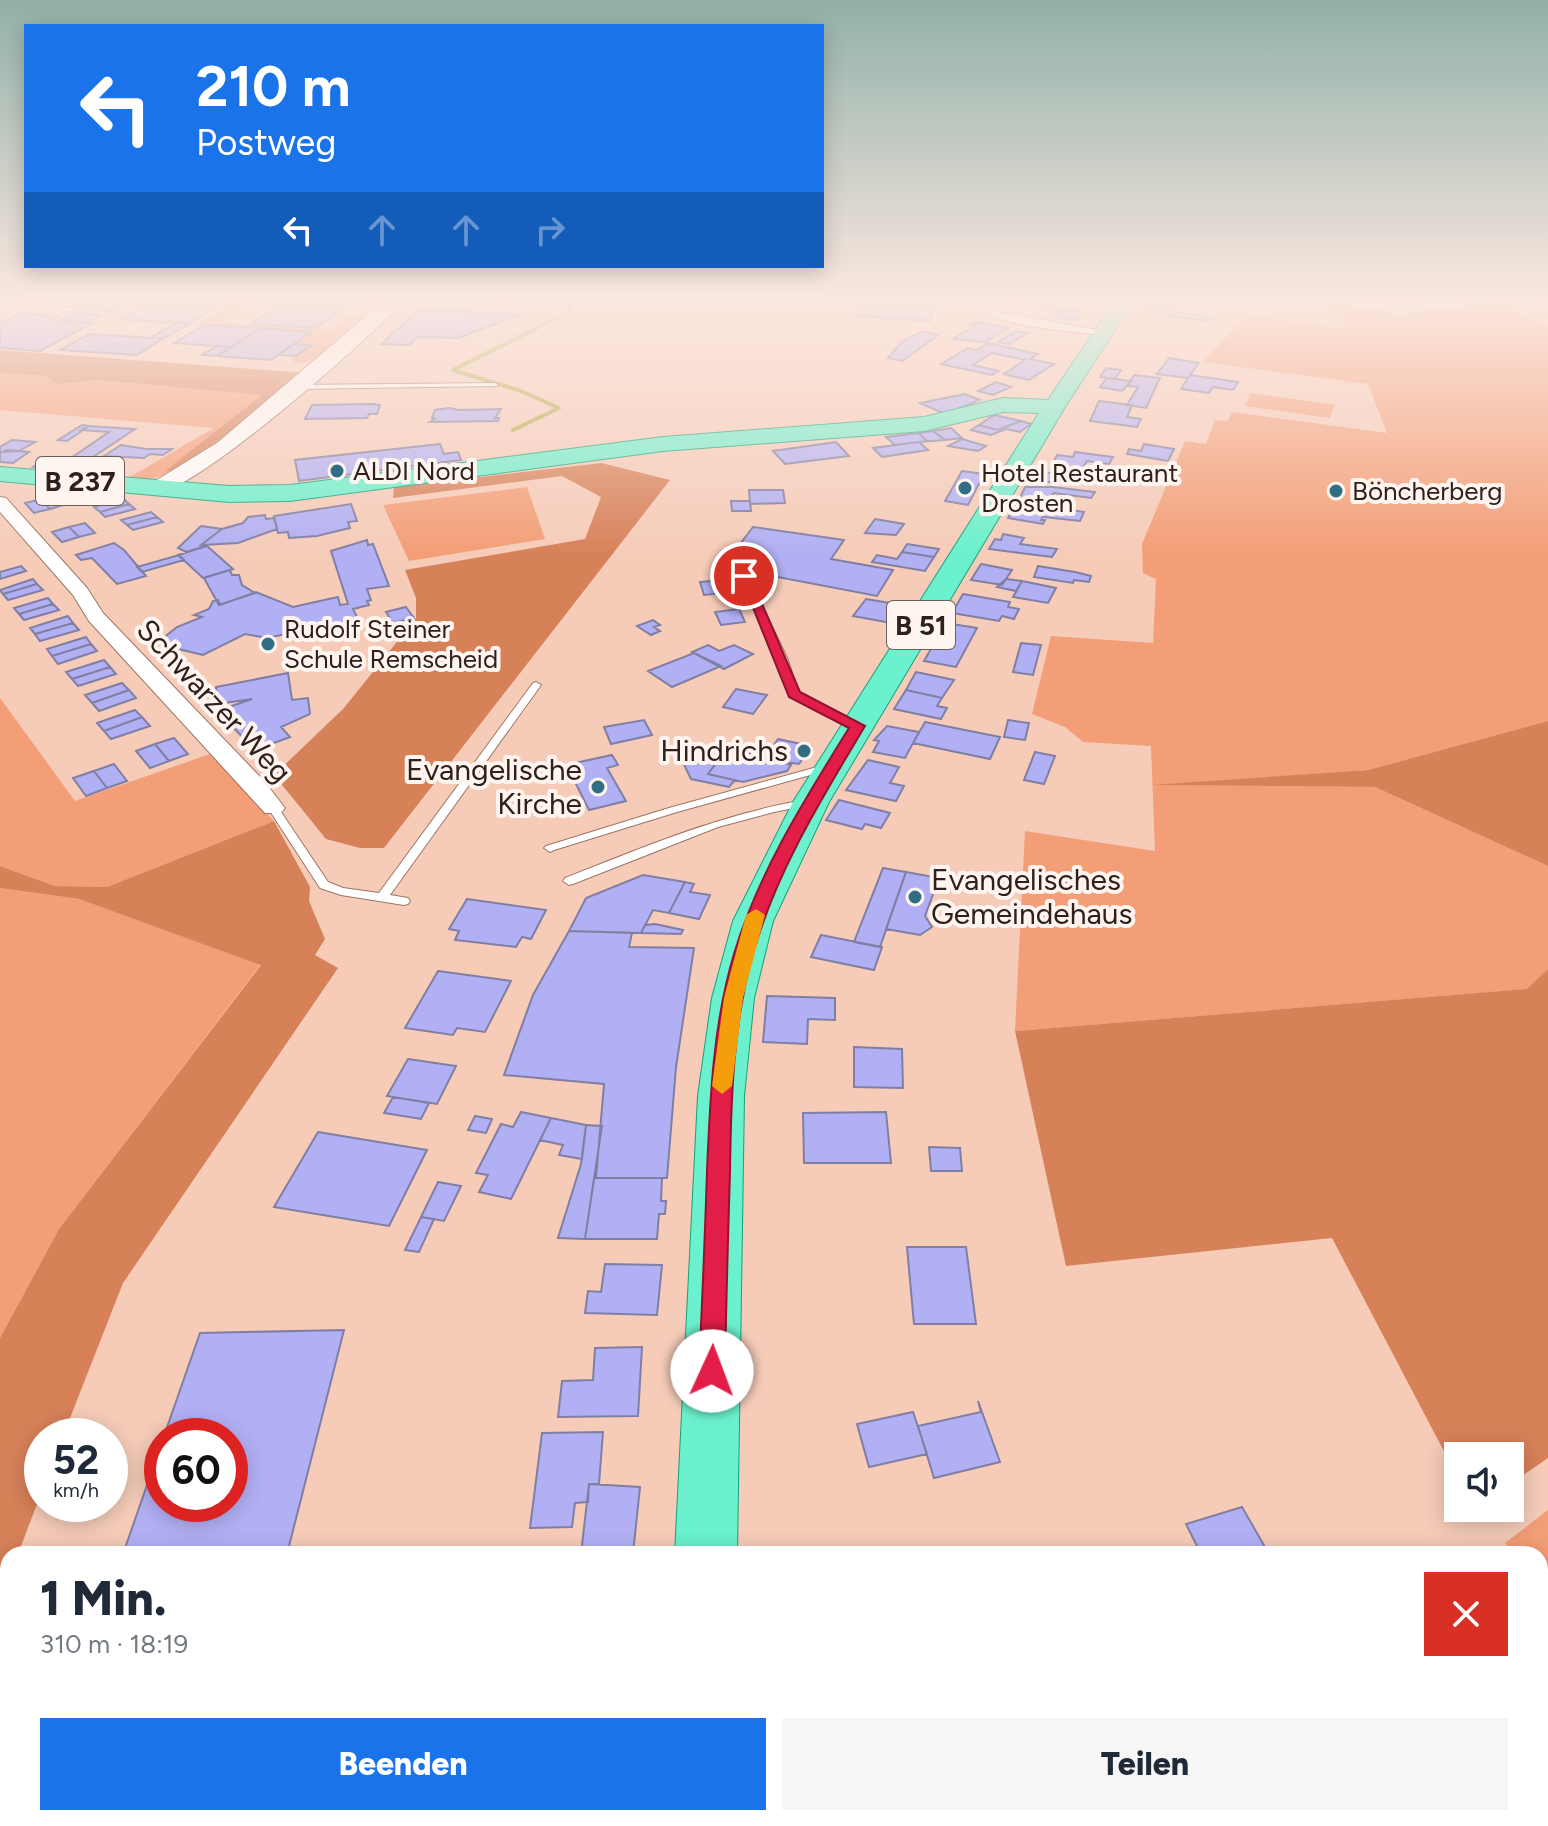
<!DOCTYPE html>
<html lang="de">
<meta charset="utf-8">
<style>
body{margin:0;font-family:Figtree,sans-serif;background:#f6f6f7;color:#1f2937;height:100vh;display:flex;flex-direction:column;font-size:30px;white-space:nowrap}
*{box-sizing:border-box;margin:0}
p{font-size:26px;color:#747a83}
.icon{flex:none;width:44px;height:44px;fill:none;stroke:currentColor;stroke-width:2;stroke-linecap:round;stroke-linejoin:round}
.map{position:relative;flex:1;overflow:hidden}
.side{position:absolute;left:0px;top:1546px;width:1548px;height:280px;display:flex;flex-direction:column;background:#fff;border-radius:24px 24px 0 0;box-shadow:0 4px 20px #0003}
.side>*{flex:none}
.top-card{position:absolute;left:24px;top:24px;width:800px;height:244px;border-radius:0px;box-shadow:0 4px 20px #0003;background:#1a73e8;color:#fff;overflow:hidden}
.tools{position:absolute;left:1444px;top:1442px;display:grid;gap:16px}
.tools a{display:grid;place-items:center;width:80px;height:80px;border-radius:0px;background:#fff;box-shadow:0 4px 20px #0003;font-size:40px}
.speed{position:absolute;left:24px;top:1418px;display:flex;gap:16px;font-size:40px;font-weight:700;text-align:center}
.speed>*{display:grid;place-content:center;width:104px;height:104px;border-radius:50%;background:#fff;box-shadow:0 4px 20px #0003;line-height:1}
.speed small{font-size:20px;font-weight:400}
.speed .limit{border:12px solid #d22;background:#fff;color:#111}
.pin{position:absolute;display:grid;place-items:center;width:68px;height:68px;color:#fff;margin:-34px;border:4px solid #fff;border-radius:50%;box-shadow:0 2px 8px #0007}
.me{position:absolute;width:88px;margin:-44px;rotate:2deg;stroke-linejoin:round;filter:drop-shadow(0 0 6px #0008)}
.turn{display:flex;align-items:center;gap:28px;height:168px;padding:0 40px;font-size:36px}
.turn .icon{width:104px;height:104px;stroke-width:2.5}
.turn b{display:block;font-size:56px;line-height:68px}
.lanes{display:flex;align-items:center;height:76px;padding:0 40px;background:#0003;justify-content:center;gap:40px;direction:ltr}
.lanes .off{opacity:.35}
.round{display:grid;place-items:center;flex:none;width:84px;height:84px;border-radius:0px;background:#f6f6f7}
.headline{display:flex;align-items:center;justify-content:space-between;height:136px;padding:0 40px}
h1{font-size:48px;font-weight:800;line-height:60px}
.cta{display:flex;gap:16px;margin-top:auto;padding:16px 40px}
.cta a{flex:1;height:92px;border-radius:0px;background:#1a73e8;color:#fff;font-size:32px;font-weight:800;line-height:92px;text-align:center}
.cta a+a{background:#f6f6f7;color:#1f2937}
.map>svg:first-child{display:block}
.green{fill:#f39e77}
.forest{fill:#d78159}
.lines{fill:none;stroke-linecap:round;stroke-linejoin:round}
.stream{stroke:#b0a947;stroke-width:4}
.building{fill:#b2b0f4;stroke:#807fa3;stroke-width:2}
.service-casing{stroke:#9b7564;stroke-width:2}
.minor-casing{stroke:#9b7564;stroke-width:2}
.secondary-casing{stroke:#9b7564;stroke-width:2}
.primary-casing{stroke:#16a278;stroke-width:2}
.service{fill:#fff;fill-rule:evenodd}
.minor{fill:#fff;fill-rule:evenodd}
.secondary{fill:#fff;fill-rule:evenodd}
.primary{fill:#6bf1cd;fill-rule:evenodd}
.route{fill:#e11d48;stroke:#92132f;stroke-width:2}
.slow{fill:#f59e0b}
.poi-dot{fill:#316e84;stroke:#fef5f1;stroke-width:3}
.labels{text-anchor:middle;stroke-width:8;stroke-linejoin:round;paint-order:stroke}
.far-poi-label{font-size:26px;fill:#2f2019;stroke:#fef5f1;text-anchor:start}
.shield{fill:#fef5f1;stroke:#6d605a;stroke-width:2}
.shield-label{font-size:28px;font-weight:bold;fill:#2f2019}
.street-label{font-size:30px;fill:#2f2019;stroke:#fef5f1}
.poi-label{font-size:30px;fill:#2f2019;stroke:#fef5f1;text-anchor:end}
</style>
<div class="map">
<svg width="1548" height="1826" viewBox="0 0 1548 1826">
<rect width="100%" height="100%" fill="#f6ccb9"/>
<!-- green -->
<path class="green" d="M241 299H252L224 322 331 330 351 315 367 316 318 361 292 363 296 360 293 359 310 346 293 344 309 332 198 324Z
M1352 299H1413L1429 312 1509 302 1525 316 1548 326V721L1368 770 1163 785 1375 787 1548 866V969L1528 989 1015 1031 1025 831 1155 851 1151 746 1083 742 1065 727 1032 714 1051 636 1153 643 1156 579 1143 573 1142 544 1185 441 1206 444 1215 420 1228 421 1232 412 1387 433 1368 384 1203 362 1247 315 1347 329 1324 305Z
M0 373 46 376 56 384 100 380 264 394 165 475 147 480 128 478 214 428 0 410Z
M1251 393 1335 405 1330 418 1245 406Z
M527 487 545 539 409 561 383 505Z
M0 698 75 801 210 754 274 821 107 887 55 886 0 866Z
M0 888 79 899 261 964 59 1229 0 1338Z
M1548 1510V1593L1540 1584V1554H1514L1505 1543Z"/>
<!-- forest -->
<path class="forest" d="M0 350 304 373C278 394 193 474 165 471L262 395 100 380 56 384 46 376 0 373Z
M601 463 670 480 384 848H360L326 839 274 775 344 708 416 618V598L405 570 585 539 601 497 562 476 393 498 394 487Z
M1548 721V866L1375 787 1151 785 1368 770Z
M274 821 310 887 309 901 325 939 315 955 338 968 123 1283 63 1436H42V1491L18 1554H8V1578L0 1599V1338L59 1229 261 965 79 899 0 888V866L55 886 107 887Z
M1548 969V1458L1510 1484V1456H1458V1478L1332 1238 1066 1266 1015 1031 1527 989Z"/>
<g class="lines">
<!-- stream -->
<path class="stream" d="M513 430 559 408 521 391 453 370 571 311 568 299"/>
</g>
<!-- building -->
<path class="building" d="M135 299 114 311 75 307 90 299Z
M156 299H220L228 300 189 324 120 319Z
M288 299H341L355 300 316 328 250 324Z
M865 299H939L930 321 856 316Z
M1054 299H1072L1065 309 1081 311 1076 320 1055 317 1062 309 1021 306 1024 302 1049 305Z
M1150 305 1173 307V312L1215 318 1207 321 1164 315 1147 310Z
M445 308 470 309 467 312 523 314 458 338 418 337 409 345 381 344 419 310Z
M74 313 101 315 87 323 59 321Z
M19 314 57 316 50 320 92 323 40 351 0 348V323Z
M976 322 1009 328 985 342 953 339 975 326 970 325Z
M175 323 189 324 164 338H151Z
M204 325 260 328 232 347 174 343Z
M260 328 311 332 271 360 217 356Z
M923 331 938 335 903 361 888 358 902 342Z
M1016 331 1027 333 1009 344 998 342Z
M89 334 151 338H164L137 355 60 350Z
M988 343 1038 354 1030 359 1054 364 1029 380 1004 374 1025 360 992 353 973 365 998 371 992 375 941 364 968 348 977 350Z
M293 344 311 345 296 356 278 355Z
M217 346 232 347 217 356 202 355Z
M1169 358 1199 363 1188 378 1157 374Z
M1106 368 1121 370 1115 379 1100 377Z
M1134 375 1160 378 1146 408 1127 405 1138 387 1128 386Z
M1190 375 1238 382 1233 390 1213 387 1209 393 1181 389Z
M1107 378 1131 381 1122 391 1100 387Z
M996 382 1011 387 993 395 978 391Z
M965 394 980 400 945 414 920 403Z
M1099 401 1132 405 1127 417 1141 419 1137 427 1090 421Z
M312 405 374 404 380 405 377 414H369L367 418 305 419Z
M449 408 459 410 501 409 495 418H499L498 421 430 422 435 419 432 418 435 410Z
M994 415 1021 421 997 430 979 425Z
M1021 421 1031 424 1020 432 1006 429 991 435 971 430 979 425 997 430Z
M82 425 89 426 67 441 58 440Z
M89 426 135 429 90 459 71 458 109 432 81 430Z
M951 428 962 438 945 440 933 431Z
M933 431 945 440 919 442 927 441 918 433Z
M918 433 927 441 895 445 886 437Z
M962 439 986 446 978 451 948 446Z
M12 440 35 442 19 451 0 452V447Z
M836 442 849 456 785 464 773 451Z
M919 442 928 450 882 457 873 448Z
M440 444 444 454 458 452 461 460 299 481 295 460Z
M1144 444 1174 449 1168 461 1127 454 1129 449 1141 451Z
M121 445 146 449H172L163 455 150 454 144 458 104 456Z
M6 450 19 451 29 452 13 463 0 462V454Z
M1075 452 1113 457 1109 464 1087 461 1082 469 1052 464 1057 455 1073 457Z
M46 458 59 459 68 460 54 469 33 467Z
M962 471 984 474 968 505 945 501Z
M1036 471 1059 474 1058 477 1061 478 1055 483 1031 479Z
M1025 487H1053L1095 492 1091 498 1054 493 1045 502 1020 498Z
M749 490H783L785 503 750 504Z
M57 495 67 504 50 509 41 499Z
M41 499 50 509 34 513 25 503Z
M124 499 129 504 100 512 94 507Z
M731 501H750L751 511H732Z
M129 504 135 509 105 517 100 512Z
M351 504 357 521 348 522 350 528 317 536 289 538 288 532 278 533 274 516Z
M1016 505 1047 510 1041 520H1045L1043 524 1008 518Z
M1059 508 1084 512 1080 521 1043 517 1047 510 1058 512Z
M151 512 157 517 127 525 121 520Z
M265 515 266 519 274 518 277 529 238 543 201 545 222 529 243 523 248 517Z
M157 517 163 522 133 530 127 525Z
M875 519 904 524 896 535 865 533Z
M85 523 95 533 79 537 69 527Z
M201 526 222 529 201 545 203 547 186 552 178 548Z
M69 527 79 537 62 542 52 532Z
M753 527 844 540 831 559 893 570 877 596 751 572 737 548Z
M1003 534 1024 538 1020 544 1057 549 1052 557 989 549 995 539 1001 540Z
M367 540 368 545 373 544 389 586 367 589 371 600 367 601 369 605 353 609 358 619 267 638 245 634 203 655 178 649 162 639 177 627 202 617 194 615 209 609 213 601 218 600 220 605 256 592 293 607 338 597 340 605 348 604 331 551Z
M114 543 124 550 146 576 117 584 92 558 81 560 76 555Z
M907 544 939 549 934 557 902 552Z
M207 546 233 569 203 578 178 555Z
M902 552 934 557 925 571 872 562 877 555 897 559Z
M179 555 184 560 142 572 137 567Z
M981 564 1012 570 1002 585 971 580Z
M21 566 26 571 0 579V572Z
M1038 566 1075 572 1091 576 1089 582 1074 580 1073 583 1034 577Z
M230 570 232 575H239L242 585 255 593 219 605 204 578Z
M33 579 37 584 3 594 0 590Z
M1006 579 1022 581 1016 591 997 587Z
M728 580 732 592 704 595 700 582Z
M1022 581 1056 588 1048 603 1013 597Z
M37 584 43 590 8 600 3 594Z
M963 594 1010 602 1008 607 1019 609 1014 619 1002 616 999 621 952 613Z
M48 598 53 604 19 614 14 608Z
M866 599 902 605 891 623 853 616Z
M53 604 59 610 24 620 19 614Z
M406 607 414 618 393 623 386 612Z
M739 609 745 622 721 625 715 612Z
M68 616 73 623 35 634 30 628Z
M653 620 660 625 654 627 660 631 651 635 637 626Z
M73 623 79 630 40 641 35 634Z
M946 623 977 628 956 667 924 661Z
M86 637 91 644 52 656 47 649Z
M1021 643 1041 645 1033 675 1013 672Z
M91 644 97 651 58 664 52 656Z
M708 645 719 651 734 645 753 654 724 669 692 652Z
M694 653 721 666 672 687 648 671Z
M104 660 110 667 72 679 66 672Z
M110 667 116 674 78 686 72 679Z
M916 672 954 680 942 698 906 690Z
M288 673 292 700 308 698 310 714 281 727 290 737 255 750 217 711 252 699 217 704 216 687Z
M122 683 129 690 92 703 85 695Z
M736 689 767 695 753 714 723 707Z
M129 690 136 698 99 711 92 703Z
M906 690 942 698 937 706 947 708 941 719 894 709Z
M135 710 142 717 104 731 97 723Z
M142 717 150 726 111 739 104 731Z
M644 720 652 735 611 744 604 727Z
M1008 720 1029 723 1025 740 1004 737Z
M925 722 1000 737 990 759 913 743Z
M887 726 919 732 905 758 873 752 879 741 874 740Z
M174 738 188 754 169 761 155 744Z
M778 739 811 746 799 764 764 759Z
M155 744 169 761 150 768 136 751Z
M726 749 759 755 762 751 769 753 764 759 791 765 787 771 743 782 708 774Z
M1035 752 1055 756 1044 784 1024 780Z
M612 755 618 765 607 768 626 801 589 810 570 772 579 770 575 763Z
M680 756 720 758 708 774 735 780 729 787 691 779Z
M868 760 899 767 890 783 904 786 896 801 846 790Z
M114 764 127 781 107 788 94 771Z
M94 771 107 788 86 796 73 778Z
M839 800 890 813 881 828 865 824 862 829 826 820Z
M883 868 906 872 880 947 854 942Z
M906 872 939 878 925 916 932 927 920 935 886 929Z
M643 875 685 882 669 913 653 910 641 933 569 931 586 898Z
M685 882 694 884 690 892 710 895 699 919 669 913Z
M467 899 546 910 531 939 522 937 516 947 455 940 459 931 449 929Z
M655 924 683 930 681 934 641 933 645 925Z
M569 931 632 933 629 947 694 948 676 1067 667 1178H596L604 1084 504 1075 533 995Z
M821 935 882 947 874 970 811 957Z
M438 971 511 981 485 1032 457 1028 453 1035 405 1028Z
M767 996 835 998V1020L808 1019 807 1044 763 1042Z
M854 1047 902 1049 903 1088 854 1087Z
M408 1059 456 1066 437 1104 387 1096Z
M393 1097 429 1103 421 1119 384 1113Z
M521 1112 551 1118 511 1199 479 1192 488 1175 476 1173 501 1124 513 1127Z
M886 1112 891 1163H804L803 1113Z
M475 1116 492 1119 486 1133 468 1130Z
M551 1118 586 1125 582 1159 559 1155 563 1145 540 1140Z
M586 1125 602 1126 585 1239 558 1238 581 1164Z
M318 1132 427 1150 389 1226 274 1207Z
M929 1147 960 1148 962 1171H931Z
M594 1178H662L661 1201H666L665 1214H659L657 1239H585Z
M438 1182 461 1186 444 1221 421 1217Z
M421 1217 434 1219 419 1252 405 1250Z
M907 1247H966L976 1324H914Z
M605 1264 662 1265 657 1315 585 1313 588 1291 601 1292Z
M344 1330 287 1554H123L162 1442V1504H230V1436H164L200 1333Z
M642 1347 638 1416 558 1417 562 1381 593 1380 595 1348Z
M978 1401 1000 1462 934 1478 918 1426 981 1412Z
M913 1412 927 1454 869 1467 857 1424Z
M603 1432 599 1484H589L588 1502 575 1503 572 1527 530 1528 542 1433Z
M589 1484 640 1487 633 1554H581Z
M1242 1507 1269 1554H1201L1186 1524Z
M533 1818H621L620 1826H532Z"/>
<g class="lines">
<defs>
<path id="service" d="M1508 299H1522L1548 304V308Z
M0 303 70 307 73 309 70 311 0 307Z
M495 383 498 385 497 386 295 389 292 387 295 385Z
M744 573 748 576 788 660 798 692 862 724V728H854L791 696 778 660 740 576Z
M536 682 541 685 390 895 408 898 410 901 408 904 404 905 341 895 320 888 268 808 269 806H277L328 882 343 888 379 893 533 683Z
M828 764 832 765 833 767 832 769 677 812 554 850 550 852 544 848 546 846 669 808Z
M805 800 809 801 810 803 809 805 774 812 718 827 573 884 569 885 563 881 565 878C644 847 721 814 805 800Z
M1007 1818H1077L1073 1826H1003Z"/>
<path id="minor" d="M968 299H980L998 312 1109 332 1103 336C1069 330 987 328 968 299Z
M1309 299H1346L1399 306 1508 299 1399 314Z
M0 497 6 498 87 588 103 613 264 781 285 808 281 813H265L89 621 73 595 0 512Z"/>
<path id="secondary" d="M386 299H405C377 333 186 501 152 493L149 488 152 483 217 443Z"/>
<path id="primary" d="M1116 299H1135L1065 407 829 802 773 921 754 998 744 1096 737 1554H675L698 1096 712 998 733 921 793 802 1039 413 1003 412 924 431 663 451 290 501 229 502 0 481V467L229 486 290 485 663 437 924 417 1003 398 1048 400Z
M661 1818H733L732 1826H660Z"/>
</defs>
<!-- service casing -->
<use href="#service" class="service-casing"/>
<!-- minor casing -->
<use href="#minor" class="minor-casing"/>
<!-- secondary casing -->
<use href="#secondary" class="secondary-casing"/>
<!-- primary casing -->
<use href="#primary" class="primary-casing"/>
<!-- service -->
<use href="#service" class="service"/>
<!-- minor -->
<use href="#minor" class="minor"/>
<!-- secondary -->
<use href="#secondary" class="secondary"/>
<!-- primary -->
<use href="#primary" class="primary"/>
</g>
<!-- sky -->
<linearGradient id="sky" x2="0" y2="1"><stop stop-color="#91b0a8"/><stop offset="0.54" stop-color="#fbe8e0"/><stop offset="1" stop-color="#fbe8e0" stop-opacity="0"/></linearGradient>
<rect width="1548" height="555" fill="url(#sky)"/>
<!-- route -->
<path class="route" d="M739 573 750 576 800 692 865 726C822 798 776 872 753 954 733 1024 731 1099 730 1171 728 1238 726 1304 725 1371L721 1379 712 1383 703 1379 699 1371C702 1304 705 1238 707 1171 710 1099 713 1024 734 954 758 873 805 799 849 728L789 697Z"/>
<!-- slow -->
<path class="slow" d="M756 909 765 915 743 998 732 1086 722 1094 712 1086 724 998 746 915Z"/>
<!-- markers -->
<g class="poi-dot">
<circle cx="337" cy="471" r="8"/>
<circle cx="965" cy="488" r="8"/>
<circle cx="1336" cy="491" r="8"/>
<circle cx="268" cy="644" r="8"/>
<circle cx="804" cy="751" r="8"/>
<circle cx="598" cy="787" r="8"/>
<circle cx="915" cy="897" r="8"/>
</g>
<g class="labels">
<!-- far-poi labels -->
<g class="far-poi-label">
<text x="353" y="480">ALDI Nord</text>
<text x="981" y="482">Hotel Restaurant<tspan x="981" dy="30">Drosten</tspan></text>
<text x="1352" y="500">Böncherberg</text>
<text x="284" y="638">Rudolf Steiner<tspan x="284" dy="30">Schule Remscheid</tspan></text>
</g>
<!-- shield labels -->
<g class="shield">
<rect x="36" y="457" width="88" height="48" rx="6"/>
<rect x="887" y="601" width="68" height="48" rx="6"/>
</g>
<g class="shield-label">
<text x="80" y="491">B 237</text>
<text x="921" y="635">B 51</text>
</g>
<!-- street labels -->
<g class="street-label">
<text transform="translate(214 701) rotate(47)" y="10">Schwarzer Weg</text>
</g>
<!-- poi labels -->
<g class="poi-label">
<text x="788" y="761">Hindrichs</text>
<text x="582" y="780">Evangelische<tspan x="582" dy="34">Kirche</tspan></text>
<text x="931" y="890" text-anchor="start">Evangelisches<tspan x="931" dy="34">Gemeindehaus</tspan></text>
</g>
</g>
</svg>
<div class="tools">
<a><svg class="icon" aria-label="sound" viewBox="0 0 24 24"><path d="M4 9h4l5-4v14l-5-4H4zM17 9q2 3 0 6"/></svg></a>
</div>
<div class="speed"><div>52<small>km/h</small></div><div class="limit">60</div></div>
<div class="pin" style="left:744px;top:576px;background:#d93025"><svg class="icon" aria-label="arrive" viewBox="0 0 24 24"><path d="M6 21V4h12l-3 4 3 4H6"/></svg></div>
<svg class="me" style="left:712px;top:1371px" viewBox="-20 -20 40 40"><circle r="19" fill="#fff"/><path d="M0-13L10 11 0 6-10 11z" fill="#e11d48"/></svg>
<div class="top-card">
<div class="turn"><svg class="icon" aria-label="left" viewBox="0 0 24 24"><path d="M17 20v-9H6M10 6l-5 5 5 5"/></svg><div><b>210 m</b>Postweg</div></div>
<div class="lanes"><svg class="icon" aria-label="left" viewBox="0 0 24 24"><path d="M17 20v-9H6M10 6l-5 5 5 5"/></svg><svg class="icon off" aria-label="ahead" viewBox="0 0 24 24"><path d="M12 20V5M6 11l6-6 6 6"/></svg><svg class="icon off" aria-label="ahead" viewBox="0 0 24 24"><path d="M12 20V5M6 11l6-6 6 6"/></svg><svg class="icon off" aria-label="right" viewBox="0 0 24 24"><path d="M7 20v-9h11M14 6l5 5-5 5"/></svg></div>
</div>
<section class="side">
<div class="headline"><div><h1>1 Min.</h1><p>310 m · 18:19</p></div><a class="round" style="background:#d93025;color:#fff"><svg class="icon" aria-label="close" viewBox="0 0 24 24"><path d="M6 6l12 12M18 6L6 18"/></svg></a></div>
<div class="cta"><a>Beenden</a><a>Teilen</a></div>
</section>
</div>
